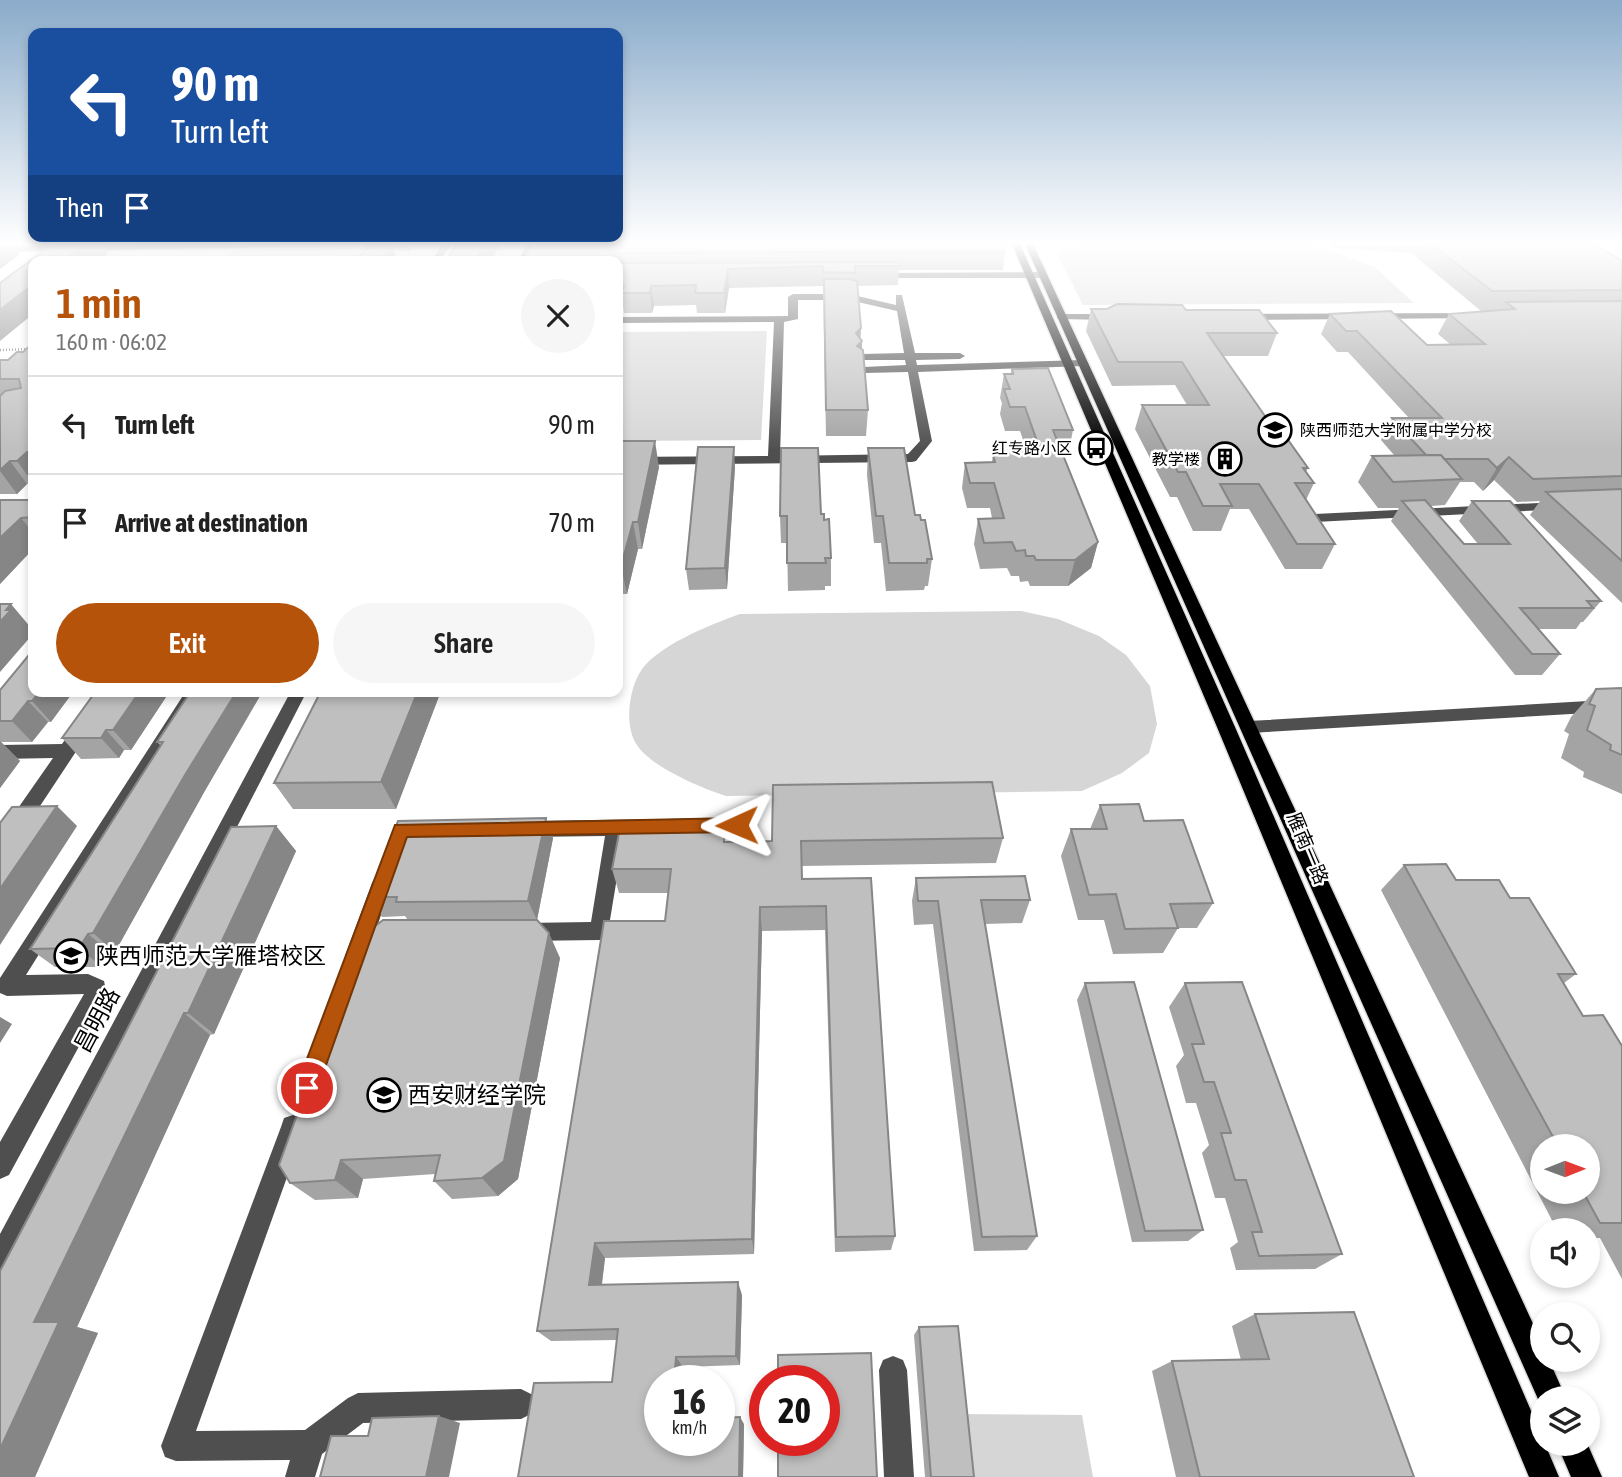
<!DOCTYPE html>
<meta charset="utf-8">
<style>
body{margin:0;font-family:"Asap Condensed","Noto Sans SC",sans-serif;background:#f6f6f6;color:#222;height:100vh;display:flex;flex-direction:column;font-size:26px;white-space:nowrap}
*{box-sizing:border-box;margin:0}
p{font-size:23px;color:#767676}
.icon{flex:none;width:38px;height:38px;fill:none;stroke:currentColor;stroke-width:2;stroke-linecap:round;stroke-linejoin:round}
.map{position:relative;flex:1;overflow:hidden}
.panel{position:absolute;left:28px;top:256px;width:595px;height:441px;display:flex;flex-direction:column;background:#fff;border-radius:14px;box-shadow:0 4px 10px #0003}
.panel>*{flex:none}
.guide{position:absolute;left:28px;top:28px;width:595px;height:214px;border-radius:14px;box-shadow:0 4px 10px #0003;background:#1a4fa0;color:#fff;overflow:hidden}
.needle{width:46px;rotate:89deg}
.buttons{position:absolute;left:1530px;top:1134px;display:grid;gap:14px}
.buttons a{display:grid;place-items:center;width:70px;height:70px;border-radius:50%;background:#fff;box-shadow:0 4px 10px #0003;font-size:35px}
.speed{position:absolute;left:644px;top:1365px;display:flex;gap:14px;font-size:35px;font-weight:700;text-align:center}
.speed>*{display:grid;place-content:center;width:91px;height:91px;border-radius:50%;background:#fff;box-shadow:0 4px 10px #0003;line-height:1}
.speed small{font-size:18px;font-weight:400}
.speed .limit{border:10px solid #d22;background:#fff;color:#111}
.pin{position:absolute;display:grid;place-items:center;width:60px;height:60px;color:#fff;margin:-30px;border:4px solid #fff;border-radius:50%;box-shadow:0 2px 7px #0007}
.me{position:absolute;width:77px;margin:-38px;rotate:269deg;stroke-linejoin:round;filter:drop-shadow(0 0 5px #0008)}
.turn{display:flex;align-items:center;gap:24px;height:147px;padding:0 28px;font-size:32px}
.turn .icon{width:91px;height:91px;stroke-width:2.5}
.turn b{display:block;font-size:49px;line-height:60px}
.then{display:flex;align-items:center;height:66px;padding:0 28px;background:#0003;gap:14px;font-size:26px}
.round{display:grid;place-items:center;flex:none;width:74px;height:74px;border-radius:37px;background:#f6f6f6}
.head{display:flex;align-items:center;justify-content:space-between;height:119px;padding:0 28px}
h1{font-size:42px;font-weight:600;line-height:52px;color:#b45309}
.cta{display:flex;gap:14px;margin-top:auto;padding:14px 28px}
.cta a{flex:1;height:80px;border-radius:42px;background:#b45309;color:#fff;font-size:28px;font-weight:600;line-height:80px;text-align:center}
.cta a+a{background:#f6f6f6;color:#222}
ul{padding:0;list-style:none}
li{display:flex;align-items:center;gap:21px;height:98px;padding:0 28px;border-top:2px solid #e0e0e0}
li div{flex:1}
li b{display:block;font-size:26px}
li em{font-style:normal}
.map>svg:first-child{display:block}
.green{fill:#d6d6d6}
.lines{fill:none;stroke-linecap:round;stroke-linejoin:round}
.major-casing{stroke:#dbdbdb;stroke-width:3}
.path{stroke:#717171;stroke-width:2.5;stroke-dasharray:1 2;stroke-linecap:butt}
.minor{fill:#4f4f4f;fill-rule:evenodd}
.major{fill:#000;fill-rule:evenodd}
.wall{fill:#a4a4a4;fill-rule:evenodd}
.shaded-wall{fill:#868686}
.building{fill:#bfbfbf;stroke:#868686;stroke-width:2}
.route{fill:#b45309;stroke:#753606;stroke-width:2}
.labels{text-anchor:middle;stroke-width:5;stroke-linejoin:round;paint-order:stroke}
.far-poi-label{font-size:16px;fill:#000;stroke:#fff;text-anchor:end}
.street-label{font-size:19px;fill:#000;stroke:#fff}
.near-poi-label{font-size:23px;fill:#000;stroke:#fff;text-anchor:start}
.near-street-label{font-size:23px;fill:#000;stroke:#fff}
</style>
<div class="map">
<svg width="1622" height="1477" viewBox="0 0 1622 1477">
<rect width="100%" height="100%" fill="#fff"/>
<!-- green -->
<path class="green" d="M1083 244H1311L1375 267 1414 303 1083 305 1057 254Z
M376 248 367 261H216L220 256H228L234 250Z
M767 331 761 440 618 441V332Z
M1021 611 1058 619 1099 636 1126 655 1150 686 1157 724 1149 753 1122 773 1082 791 726 796C701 788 648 766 635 742 625 723 629 692 639 674 653 647 712 624 740 614Z
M956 1414 1082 1415 1093 1477H963Z"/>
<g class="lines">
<defs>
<path id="major" d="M1012 244H1020L1235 727 1542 1436V1444H1545L1559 1477H1529L1217 727Z
M1025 244H1033L1542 1343V1360H1549L1566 1398H1542V1408Z
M1587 1443 1602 1477H1571L1557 1444Z"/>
</defs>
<!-- major casing -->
<use href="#major" class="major-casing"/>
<!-- path -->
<path class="path" d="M0 350 33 349"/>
<!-- minor -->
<path class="minor" d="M148 244H282L278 247 0 252V246Z
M443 244H451L440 261H431Z
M527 244H535L527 261H518Z
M875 273 1043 272 1048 275 1043 278H872L870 276Z
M793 294H849L896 305V295H902L915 353H960L965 356 960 359 916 360 917 365 1083 360 1088 363 1083 366 918 372 932 441 916 461 912 462 618 465V457L768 456 774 322 618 323V317L788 316V297ZM798 300H849L897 311 904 353 863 354 858 357 863 360H905L906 365 864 367 859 370 864 373 908 372 920 441 908 454 780 456 784 322 798 319Z
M1472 313 1476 314V318L1241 320 1236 317 1241 314Z
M1062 314H1111L1116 317 1111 320 1058 319 1057 317Z
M1559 502 1566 506 1564 509 1315 522 1308 518 1315 514Z
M99 691H116L7 856 0 858V834L53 758 0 759V745L62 744Z
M186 691H203L26 975 88 974 104 981 107 995 9 1175 0 1179V1142L84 994 7 996 0 993V978Z
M291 691H307L9 1270 0 1274V1234Z
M1622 699V711L1249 733 1243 731 1240 727 1243 723 1249 721Z
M737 818 744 821 747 826 744 831 737 834 624 835 607 938 600 940 524 941 517 939 514 932 517 925 524 923 591 922 605 836 527 837 520 834 517 829 520 824 527 821Z
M382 874 389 877 392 883 367 956 364 963 356 966 348 963 345 956 372 883 375 877Z
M293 1115 302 1118 305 1127 196 1431 305 1430 348 1398 358 1393 521 1389 531 1394 536 1404 531 1414 521 1419 363 1423 322 1454 315 1477H285L290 1460 176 1461 165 1457 161 1446 281 1127 284 1118Z
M893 1356 903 1360 907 1370 914 1477H884L879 1370 883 1360Z"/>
<!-- major -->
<use href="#major" class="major"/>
</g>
<!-- wall -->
<path class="wall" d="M364 244H409L410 251 366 249Z
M533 244 1005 251 1003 270H899L898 285 857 286 861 328 860 339 862 341V349L868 410 866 436H826L823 286 729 288 725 313H697L696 305 654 306 652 313H624L623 306H618V261H524Z
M1330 244H1595L1622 261V603L1530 515 1540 501 1517 502 1494 480 1483 491 1474 482H1460L1445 505 1431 506 1464 544H1478L1459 521 1472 501 1601 601 1583 622H1581L1576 629H1538L1560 654 1542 675H1515L1391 521 1399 508H1378L1358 482 1372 456 1394 455 1381 440 1392 418H1409L1348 352H1337L1321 334 1330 314 1427 345H1451L1438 334 1449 314 1491 311H1481L1411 253 1334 248Z
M1091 309 1186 310 1277 333 1268 356H1223L1265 416 1308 468 1306 472 1314 483 1306 500 1335 544 1322 569H1285L1249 509H1230L1221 531H1193L1177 497H1170L1135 429 1142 405H1187L1175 385 1112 386 1086 331Z
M33 343V484H27L17 494H0V360H8L23 352Z
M1012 369 1073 430 1068 455H1063L1098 542 1091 568 1068 586H1030L1028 581 1020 582 1019 576H1011L1007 568 980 569 974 544 978 519 992 518 990 508H967L962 488 965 463 992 462 993 455 1027 451 1020 431H1005L1000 414 1002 403 1000 398 1004 374H1011Z
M868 448 915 515 921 520 932 559 928 586H925L924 590 886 591 881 543H874L867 475Z
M618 452 659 467 642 549H638L627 594H623L621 598H618Z
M735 467 727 589 689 590 686 569Z
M0 500H33V549L0 584Z
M821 514 831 558V586H825V590L788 591 787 543H781L780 516Z
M33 650 51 722H48L32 742H1L20 761 0 788V690Z
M1622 688V794L1583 777 1584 772 1561 758 1569 734 1564 731 1571 717 1596 689Z
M96 691H170L131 750H124L119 758 81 759 62 738Z
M191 691 202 796 115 952H110L102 967H55L30 949 161 746 157 742Z
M321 691H441L396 809H293L274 783Z
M1100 805 1144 821 1213 903 1197 928H1178L1163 953 1113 954 1104 920H1078L1061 856 1071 829H1090Z
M546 818 553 838 537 920H477L560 958 518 1179 498 1196 452 1199 434 1181 435 1174 363 1179 358 1198 315 1200 290 1183 408 920 405 916 382 917 369 897Z
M657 823 659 832 726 842 1003 838 996 863 801 866 802 879 871 878 895 1236 891 1250 835 1252 825 930 762 931 754 1254 605 1258 602 1285 742 1295 740 1365 683 1367 682 1381H660V1440L744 1424 743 1477H518L612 1382 617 1340 551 1341 537 1331 665 921 668 893H619L612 869Z
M276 826 296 851 214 1034 210 1035 77 1327 98 1333 35 1477H0L119 1045Z
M1404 865 1456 880 1576 974 1564 983 1583 1016 1622 1046V1279L1600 1238H1587V1230H1557L1381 890ZM1542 1146H1587V1192H1542Z
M916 878 1030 900 1022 923 985 924 1037 1236 1027 1250 974 1251 933 924 914 925 912 901Z
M1085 983 1203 1230 1188 1241 1132 1242 1077 1000Z
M1185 983 1342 1254 1315 1269 1236 1270 1230 1248 1238 1242 1225 1198H1215L1202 1153 1209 1145 1196 1103H1186L1176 1066 1184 1055 1169 1007Z
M1255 1314 1414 1477H1176L1152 1371 1172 1361 1241 1360 1232 1326Z
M919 1327 974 1477H925L914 1335Z"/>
<!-- shaded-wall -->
<path class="shaded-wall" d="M0 244H14L20 254 0 269Z
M85 244H104L108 253 99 261H63Z
M485 244H500L491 261H476Z
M392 245 397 261H381Z
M728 269 729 288 725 313 724 293Z
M33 284V314L0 341V310Z
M651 286 654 306 652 313 650 293Z
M861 328 860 343 862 341 861 366 856 333Z
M655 441 659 467 642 549 638 522Z
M734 447 735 467 727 589 725 568Z
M27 452 33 461V483L17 461Z
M1509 457 1494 480 1483 491 1497 468Z
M10 461 27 484 17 494 0 471Z
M21 518 33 533V549L0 584V538Z
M633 522 638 549 627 594 621 566Z
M1098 542 1091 568 1068 586 1075 560Z
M618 570 623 594 621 598 618 580Z
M11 604 32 629 30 632 32 635 0 672V612L6 610Z
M40 691H74L51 722 32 701Z
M140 691H170L131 750 113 730Z
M237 691H263L202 796 115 952 93 933 185 775Z
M418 691H441L396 809 381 782Z
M28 701 48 722 32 742 12 721Z
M106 730 124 750 119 758 101 738Z
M0 741 20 761 0 788Z
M57 806 77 826 0 945V889Z
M546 818 553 838 537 920 528 901Z
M276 826 296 851 214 1034 188 1013Z
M760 907 762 931 754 1254 752 1239Z
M549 933 560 958 518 1179 498 1196 482 1178Z
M88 934 110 952 102 967 79 948Z
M184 1013 210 1035 77 1327 98 1333 35 1477H0V1449L34 1322Z
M0 1017 12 1024 0 1043Z
M341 1160 363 1179 358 1198 335 1180Z
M595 1243 605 1258 600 1297 589 1285Z
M738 1282 742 1295 740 1365 736 1356Z
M676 1357 683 1367 682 1381H674Z
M439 1416 460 1423 449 1477H426Z
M740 1417 744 1424 743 1477H739Z"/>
<!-- building -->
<path class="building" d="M53 244H85L63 261H33V284L0 310V283Z
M371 244H391L392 245 381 261H355Z
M457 244H485L476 261H446Z
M533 244H1002L1005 251 613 253 612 261H524Z
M1431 244H1595L1622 261V290L1492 291Z
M899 262 900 266H855L856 273 823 272V266L728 269 724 293H695L696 285 651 286 650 293H621L624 286H618V263Z
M824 279H849L857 281 861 328 856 333 862 341 857 346 863 350 868 410H826Z
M1622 301V476L1533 479 1509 457 1497 468 1488 459H1444L1441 455H1426L1392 418H1442L1357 331H1346L1330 314 1391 311 1427 345 1485 344 1449 314 1515 309 1506 302Z
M1117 304 1182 305 1186 310H1259L1277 333H1207L1265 416H1271L1308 468H1303L1314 483H1295L1335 544H1297L1259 484H1220L1232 506H1203L1186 472H1178L1142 405H1209L1182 362H1118L1091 309H1107Z
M33 343V452H27L17 461H10L0 470V396L5 391 21 388 19 379H0V360H8L17 352H23Z
M1048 368 1073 430H1053L1098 542 1075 560H1036L1034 556H1026L1025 550 1016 551 1012 542 984 543 978 519 1004 518 994 483H970L965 463 995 462 993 455 1040 450 1025 407H1010L1004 389H1010L1004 374H1013L1012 369Z
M621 441H655L638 522H633L621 566H618V452Z
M698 447H734L725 568 686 569Z
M781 448H818L821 514H824V520L829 519 831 558H825L826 563H787V516H780Z
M868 448H904L915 515H920L921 520H925L932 559H927V563H889L883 516H876Z
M1441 455 1462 479 1393 482 1372 456Z
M1622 489V561L1546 492Z
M0 500H33V517L21 518 0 538Z
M1425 500 1464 544H1510L1472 501H1510L1601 601H1587L1593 608H1520L1560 654H1532L1402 501Z
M0 604H11L6 610H11L0 622Z
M33 650V691H40L32 701H28L12 721H0V690Z
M1622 688V755L1610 750 1611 745 1587 730 1595 706 1589 704 1596 689Z
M96 691H140L113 730H106L101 738H62Z
M191 691H237L185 775 93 933 88 934 79 948 30 949 163 742H157Z
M321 691H418L381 782 274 783Z
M992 782 1003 838 801 841 802 879 871 878 895 1236 836 1237 826 906 760 907 752 1239 595 1243 589 1285 738 1282 736 1356 676 1357 674 1381H660V1440H719V1418L740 1417 739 1477H518L534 1383 612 1382 618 1329 537 1331 604 921H665L671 869H612L621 823H657L656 832 725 831 724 842 772 841 773 785Z
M1139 804 1144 821 1183 820 1213 903 1170 904 1178 928 1125 929 1116 894 1089 895 1071 829H1107L1100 805Z
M57 806 0 889V823L12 807Z
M546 818 528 901 396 902 397 897H369L398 821Z
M276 826 188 1013H184L34 1322H59L0 1449V1271L119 1045 231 827Z
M1446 864 1456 880H1499L1510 898H1529L1576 974H1558L1583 1016 1603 1015 1622 1046V1223H1600L1583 1192H1587V1146H1558L1404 865Z
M1025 876 1030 900H981L1037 1236 982 1237 938 901H918L916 878Z
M383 920H537L549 933 504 1161 482 1178 434 1181 440 1155 341 1160 335 1180 290 1183 279 1165 361 937Z
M1134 982 1203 1230 1145 1231 1085 983Z
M1242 982 1342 1254 1259 1256 1252 1232H1262L1246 1180H1235L1221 1133H1231L1214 1082H1204L1192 1044H1204L1185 983Z
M1354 1312 1414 1477H1200L1172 1361 1269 1359 1255 1314Z
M958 1326 974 1477H931L919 1327Z
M871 1353 877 1477H778V1440H824V1381H778V1355Z
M439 1416 426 1477H320L331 1436H368L372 1418Z"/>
<!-- sky -->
<linearGradient id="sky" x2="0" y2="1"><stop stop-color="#8aabca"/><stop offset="0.54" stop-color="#fff"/><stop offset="1" stop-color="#fff" stop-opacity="0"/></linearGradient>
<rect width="1622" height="450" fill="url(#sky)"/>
<!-- route -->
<path class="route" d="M737 818 743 821 745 825 743 830 737 832 407 837 315 1096 307 1099 300 1096 296 1088 395 825Z"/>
<!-- icons -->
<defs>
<symbol id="school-ring" viewBox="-11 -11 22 22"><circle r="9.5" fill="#fff" stroke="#000" stroke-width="1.5"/><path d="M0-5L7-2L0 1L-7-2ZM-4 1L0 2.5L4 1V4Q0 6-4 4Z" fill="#000"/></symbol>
<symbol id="bus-ring" viewBox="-11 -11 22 22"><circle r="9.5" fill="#fff" stroke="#000" stroke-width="1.5"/><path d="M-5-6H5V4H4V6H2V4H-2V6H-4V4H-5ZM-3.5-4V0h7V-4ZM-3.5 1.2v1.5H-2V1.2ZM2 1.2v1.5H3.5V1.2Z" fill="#000"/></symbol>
<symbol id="building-ring" viewBox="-11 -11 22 22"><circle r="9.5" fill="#fff" stroke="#000" stroke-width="1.5"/><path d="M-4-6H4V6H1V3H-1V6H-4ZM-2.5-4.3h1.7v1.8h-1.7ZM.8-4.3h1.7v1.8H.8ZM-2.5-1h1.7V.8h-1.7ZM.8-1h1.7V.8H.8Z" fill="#000"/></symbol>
<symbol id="university-ring" viewBox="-11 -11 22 22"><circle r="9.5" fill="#fff" stroke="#000" stroke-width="1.5"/><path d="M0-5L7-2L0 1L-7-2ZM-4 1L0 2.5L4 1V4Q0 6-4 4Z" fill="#000"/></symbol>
</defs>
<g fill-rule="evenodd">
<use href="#school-ring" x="1256" y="411" width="38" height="38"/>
<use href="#bus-ring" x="1077" y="429" width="38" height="38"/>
<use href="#building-ring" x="1206" y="440" width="38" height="38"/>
<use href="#university-ring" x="52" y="937" width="38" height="38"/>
<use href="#university-ring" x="365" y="1076" width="38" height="38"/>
</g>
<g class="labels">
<!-- far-poi labels -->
<g class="far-poi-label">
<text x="1300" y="436" text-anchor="start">陕西师范大学附属中学分校</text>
<text x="1072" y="454">红专路小区</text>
<text x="1200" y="465">教学楼</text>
</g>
<!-- street labels -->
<g class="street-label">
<text transform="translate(1308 848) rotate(67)" y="7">雁南一路</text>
</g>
<!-- near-poi labels -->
<g class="near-poi-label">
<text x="96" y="964">陕西师范大学雁塔校区</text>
<text x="408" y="1103">西安财经学院</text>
</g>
<!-- near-street labels -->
<g class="near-street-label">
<text transform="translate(97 1020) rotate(-62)" y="8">昌明路</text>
</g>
</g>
</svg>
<div class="buttons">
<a><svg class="needle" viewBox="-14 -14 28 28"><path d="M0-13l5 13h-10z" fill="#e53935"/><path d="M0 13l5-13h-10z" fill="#767676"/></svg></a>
<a><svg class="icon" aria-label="sound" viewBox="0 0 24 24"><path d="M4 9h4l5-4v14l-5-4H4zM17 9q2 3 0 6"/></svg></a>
<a><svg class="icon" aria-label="search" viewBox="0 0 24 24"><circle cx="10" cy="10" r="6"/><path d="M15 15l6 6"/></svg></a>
<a><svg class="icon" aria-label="layers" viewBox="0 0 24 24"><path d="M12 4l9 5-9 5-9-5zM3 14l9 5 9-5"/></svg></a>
</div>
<div class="speed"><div>16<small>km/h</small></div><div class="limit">20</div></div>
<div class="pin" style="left:307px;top:1088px;background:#d93025"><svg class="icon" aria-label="arrive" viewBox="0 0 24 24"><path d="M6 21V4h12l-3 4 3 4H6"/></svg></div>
<svg class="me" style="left:737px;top:825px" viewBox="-20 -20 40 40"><path d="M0-17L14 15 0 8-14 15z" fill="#b45309" stroke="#fff" stroke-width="4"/></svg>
<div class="guide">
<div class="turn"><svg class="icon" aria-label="left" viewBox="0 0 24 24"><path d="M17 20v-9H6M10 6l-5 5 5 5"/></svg><div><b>90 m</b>Turn left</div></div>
<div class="then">Then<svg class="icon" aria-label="arrive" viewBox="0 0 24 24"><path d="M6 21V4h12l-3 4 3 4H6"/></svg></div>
</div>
<section class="panel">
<div class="head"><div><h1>1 min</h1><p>160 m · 06:02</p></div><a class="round"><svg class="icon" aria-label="close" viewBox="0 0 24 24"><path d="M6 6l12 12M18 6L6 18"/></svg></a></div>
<ul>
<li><svg class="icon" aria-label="left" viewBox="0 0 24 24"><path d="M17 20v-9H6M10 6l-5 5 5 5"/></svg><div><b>Turn left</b></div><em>90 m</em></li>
<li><svg class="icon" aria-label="arrive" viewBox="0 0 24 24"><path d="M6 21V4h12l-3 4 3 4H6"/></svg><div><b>Arrive at destination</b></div><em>70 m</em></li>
</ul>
<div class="cta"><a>Exit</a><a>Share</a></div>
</section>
</div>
